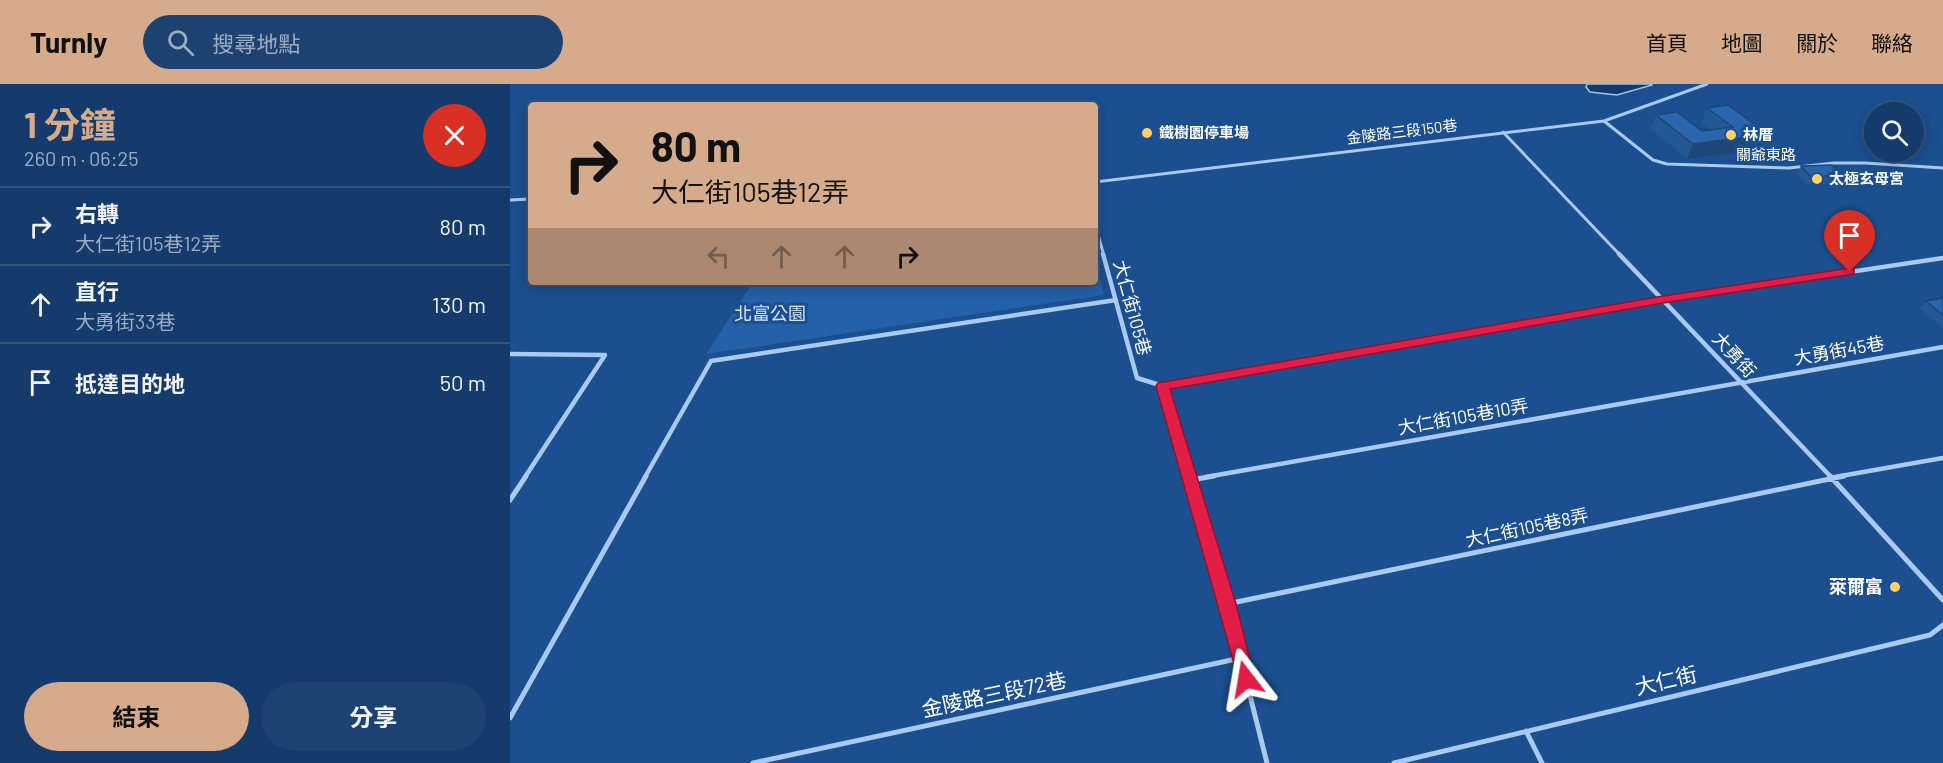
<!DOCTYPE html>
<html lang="zh-TW">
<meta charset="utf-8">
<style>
body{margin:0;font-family:Barlow,"Noto Sans TC",sans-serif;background:#1d4271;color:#f1f3f6;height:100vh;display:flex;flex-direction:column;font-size:22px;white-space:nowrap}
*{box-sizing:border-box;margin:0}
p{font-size:20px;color:#9dadc1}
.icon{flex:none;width:33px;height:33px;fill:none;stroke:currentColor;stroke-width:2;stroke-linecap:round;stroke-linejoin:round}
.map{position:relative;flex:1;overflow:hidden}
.sheet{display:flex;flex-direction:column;background:#143b6b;width:510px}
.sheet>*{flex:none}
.top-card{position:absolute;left:18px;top:18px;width:570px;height:183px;border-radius:6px;box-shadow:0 3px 15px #0003,0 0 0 2px #33557e;background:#d6ab8b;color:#111;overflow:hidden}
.buttons{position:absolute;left:1354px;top:18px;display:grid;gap:12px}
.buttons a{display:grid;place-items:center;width:60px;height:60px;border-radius:50%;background:#143b6b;box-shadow:0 3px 15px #0003,0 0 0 2px #33557e;font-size:30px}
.pin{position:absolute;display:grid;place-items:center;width:51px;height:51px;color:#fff;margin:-62px -26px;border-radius:50% 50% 50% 0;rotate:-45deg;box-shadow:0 0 6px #0007}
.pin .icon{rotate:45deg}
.me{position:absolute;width:66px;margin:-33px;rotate:346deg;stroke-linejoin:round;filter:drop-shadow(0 0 4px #0008)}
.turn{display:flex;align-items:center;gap:21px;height:126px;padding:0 24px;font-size:27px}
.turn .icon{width:78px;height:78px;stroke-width:2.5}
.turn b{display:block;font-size:42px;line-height:51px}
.lanes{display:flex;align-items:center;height:57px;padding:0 24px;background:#0003;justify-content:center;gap:30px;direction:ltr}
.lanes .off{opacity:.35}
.round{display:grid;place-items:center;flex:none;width:63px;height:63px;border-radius:32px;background:#1d4271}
.summary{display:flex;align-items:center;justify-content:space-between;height:102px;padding:0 24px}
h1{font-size:36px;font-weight:700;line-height:45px;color:#d6ab8b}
.action{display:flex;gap:12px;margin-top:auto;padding:12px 24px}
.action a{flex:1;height:69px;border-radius:36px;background:#d6ab8b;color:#111;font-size:24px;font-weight:700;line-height:69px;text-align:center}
.action a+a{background:#1d4271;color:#f1f3f6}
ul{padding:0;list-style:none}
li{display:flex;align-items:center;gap:18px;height:78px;padding:0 24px;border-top:2px solid #33557e}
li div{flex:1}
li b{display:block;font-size:22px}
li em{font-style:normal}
header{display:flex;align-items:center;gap:36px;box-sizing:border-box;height:84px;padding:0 30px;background:#d6ab8b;color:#111}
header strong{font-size:28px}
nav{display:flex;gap:33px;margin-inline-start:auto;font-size:21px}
.search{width:420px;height:54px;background:#1d4271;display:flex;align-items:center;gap:15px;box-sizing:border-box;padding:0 21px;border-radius:33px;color:#9dadc1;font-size:22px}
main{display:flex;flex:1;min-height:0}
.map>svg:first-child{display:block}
.green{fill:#2461a8}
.water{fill:#123a6d;stroke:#9cc4f0;stroke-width:1.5}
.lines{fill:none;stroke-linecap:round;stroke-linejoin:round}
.service-far2{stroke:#a9c9ee;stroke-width:3}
.service-far1{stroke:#a9c9ee;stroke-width:4.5}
.service{stroke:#a9c9ee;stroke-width:5}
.wall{fill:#245895}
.shaded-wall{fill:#1d4779}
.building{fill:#2a66ad;stroke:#1d4779;stroke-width:1.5}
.route{fill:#e11d48;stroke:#92132f;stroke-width:1.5}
.poi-dot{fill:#ffd166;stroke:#1b4f8f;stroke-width:2}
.labels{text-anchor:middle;stroke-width:6;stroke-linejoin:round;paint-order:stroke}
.far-street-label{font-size:15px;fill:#fff;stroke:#1b4f8f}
.far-poi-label{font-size:15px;font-weight:bold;fill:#fff;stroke:#1b4f8f;text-anchor:start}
.street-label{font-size:18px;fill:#fff;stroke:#1b4f8f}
.park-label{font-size:18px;fill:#cfe3fa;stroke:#1b4f8f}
.poi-label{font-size:18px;font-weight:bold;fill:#fff;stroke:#1b4f8f;text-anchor:end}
.near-street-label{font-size:21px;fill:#fff;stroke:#1b4f8f}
</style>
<header>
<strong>Turnly</strong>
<div class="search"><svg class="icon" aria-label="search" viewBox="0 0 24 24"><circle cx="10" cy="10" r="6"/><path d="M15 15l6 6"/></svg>搜尋地點</div>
<nav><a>首頁</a><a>地圖</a><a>關於</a><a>聯絡</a></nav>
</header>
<main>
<section class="sheet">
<div class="summary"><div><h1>1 分鐘</h1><p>260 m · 06:25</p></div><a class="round" style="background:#d93025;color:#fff"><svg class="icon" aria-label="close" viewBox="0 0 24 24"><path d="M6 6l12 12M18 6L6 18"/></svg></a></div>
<ul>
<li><svg class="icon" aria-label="right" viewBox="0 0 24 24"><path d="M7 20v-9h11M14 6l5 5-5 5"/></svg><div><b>右轉</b><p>大仁街105巷12弄</p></div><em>80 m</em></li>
<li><svg class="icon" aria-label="ahead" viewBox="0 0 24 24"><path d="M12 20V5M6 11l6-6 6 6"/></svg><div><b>直行</b><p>大勇街33巷</p></div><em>130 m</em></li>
<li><svg class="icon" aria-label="arrive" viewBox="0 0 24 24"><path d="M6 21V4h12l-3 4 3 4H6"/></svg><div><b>抵達目的地</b></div><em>50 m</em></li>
</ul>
<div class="action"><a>結束</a><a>分享</a></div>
</section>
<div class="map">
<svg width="1433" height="679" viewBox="0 0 1433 679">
<rect width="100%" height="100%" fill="#1b4f8f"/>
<!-- green -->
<path class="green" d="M585 173 594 211 196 270 243 198H585Z"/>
<!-- water -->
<path class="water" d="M1077 0H1142V1L1107 11 1080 8 1076 3Z"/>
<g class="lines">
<!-- service-far2 -->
<path class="service-far2" d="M1094 37 1143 76 1157 80 1279 84 1324 79H1355L1433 84
M993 48 1111 172
M585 98 1094 37 1197 0
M0 116 21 115
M585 140 594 172"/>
<!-- service-far1 -->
<path class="service-far1" d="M593 170 627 294 653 302 680 393
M1109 170 1321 393
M0 270 95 271 15 393
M653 302 1153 216 1433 174
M135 393 201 277 606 216
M696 393 1433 263
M1325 393 1433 374"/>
<!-- service -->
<path class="service" d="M679 392 717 520 757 679
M1320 392 1433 516
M681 396 704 392
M0 416 16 392
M717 520 1334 392
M0 634 136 392
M1016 647 1032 679
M243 679 731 574
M884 679 1420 551 1433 541"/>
</g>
<!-- wall -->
<path class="wall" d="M1218 21 1251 65 1177 75 1141 45 1146 31 1192 47 1201 46 1191 39 1197 24Z
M1291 82 1332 92 1328 100H1296L1287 90Z
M1433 214V244L1410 225 1416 217Z"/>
<!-- shaded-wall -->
<path class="shaded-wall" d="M1257 50 1251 65 1177 75 1183 60Z"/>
<!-- building -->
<path class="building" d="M1218 21 1257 50 1183 60 1146 31 1167 28 1192 47 1223 43 1197 24Z
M1322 81 1332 92H1300L1291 82Z
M1433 214V231L1416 217Z"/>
<!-- route -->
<path class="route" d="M1340 184 1344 185V190L1153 219 660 305 726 520 745 595 743 601 736 603 730 601 646 302 648 299 1153 212Z"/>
<!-- markers -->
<g class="poi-dot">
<circle cx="637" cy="49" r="6"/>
<circle cx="1221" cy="51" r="6"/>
<circle cx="1307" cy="95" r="6"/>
<circle cx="1385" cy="503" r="6"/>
</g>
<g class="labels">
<!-- far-street labels -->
<g class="far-street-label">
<text transform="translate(892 48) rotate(-7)" y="5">金陵路三段150巷</text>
<text x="1256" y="76">關爺東路</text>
</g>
<!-- far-poi labels -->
<g class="far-poi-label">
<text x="649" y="54">鐵樹園停車場</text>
<text x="1233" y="56">林厝</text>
<text x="1319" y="100">太極玄母宮</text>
</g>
<!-- street labels -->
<g class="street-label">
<text transform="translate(622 224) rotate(75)" y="6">大仁街105巷</text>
<text transform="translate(1329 267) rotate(-10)" y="6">大勇街45巷</text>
<text transform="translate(1224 271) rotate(47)" y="6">大勇街</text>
<text transform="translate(953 333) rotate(-10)" y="6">大仁街105巷10弄</text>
<text transform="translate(1017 444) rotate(-12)" y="6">大仁街105巷8弄</text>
</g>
<!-- park labels -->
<g class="park-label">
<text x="260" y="236">北富公園</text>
</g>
<!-- poi labels -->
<g class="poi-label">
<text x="1373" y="509">萊爾富</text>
</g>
<!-- near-street labels -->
<g class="near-street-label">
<text transform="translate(1156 597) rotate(-13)" y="7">大仁街</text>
<text transform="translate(484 611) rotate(-12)" y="7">金陵路三段72巷</text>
</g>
</g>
</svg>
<div class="buttons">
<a><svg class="icon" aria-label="search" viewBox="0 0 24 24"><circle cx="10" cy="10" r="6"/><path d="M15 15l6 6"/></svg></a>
</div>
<div class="pin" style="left:1340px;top:188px;background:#d93025"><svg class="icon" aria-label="arrive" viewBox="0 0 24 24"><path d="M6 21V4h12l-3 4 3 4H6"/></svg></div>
<svg class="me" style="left:736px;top:595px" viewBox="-20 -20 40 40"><path d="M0-17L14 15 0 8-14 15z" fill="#e11d48" stroke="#fff" stroke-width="4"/></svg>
<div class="top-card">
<div class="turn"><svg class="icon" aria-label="right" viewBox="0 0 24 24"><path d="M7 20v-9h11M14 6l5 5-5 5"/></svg><div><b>80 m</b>大仁街105巷12弄</div></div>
<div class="lanes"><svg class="icon off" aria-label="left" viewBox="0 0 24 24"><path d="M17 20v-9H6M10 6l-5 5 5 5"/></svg><svg class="icon off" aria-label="ahead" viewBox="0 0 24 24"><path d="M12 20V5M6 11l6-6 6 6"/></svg><svg class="icon off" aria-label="ahead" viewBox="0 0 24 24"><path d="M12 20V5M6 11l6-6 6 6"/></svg><svg class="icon" aria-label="right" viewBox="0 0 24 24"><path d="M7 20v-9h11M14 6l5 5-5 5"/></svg></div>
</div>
</div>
</main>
